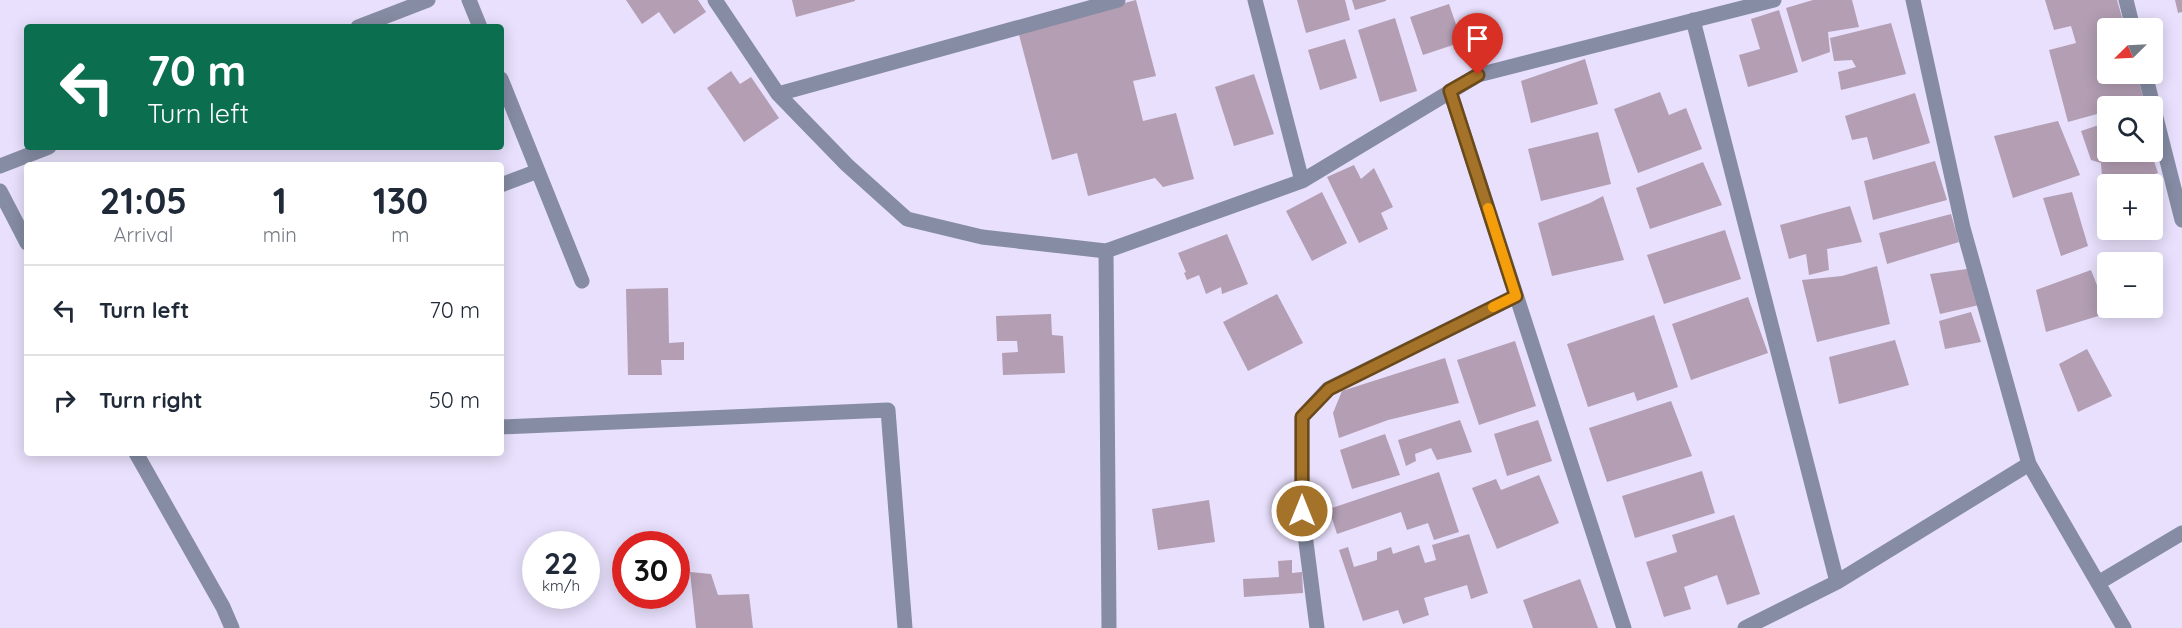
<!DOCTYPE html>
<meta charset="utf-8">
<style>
body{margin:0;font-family:Quicksand,sans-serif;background:#f6f6f7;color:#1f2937;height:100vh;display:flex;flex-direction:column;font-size:22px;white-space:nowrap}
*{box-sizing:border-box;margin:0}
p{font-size:20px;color:#747a83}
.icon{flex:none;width:33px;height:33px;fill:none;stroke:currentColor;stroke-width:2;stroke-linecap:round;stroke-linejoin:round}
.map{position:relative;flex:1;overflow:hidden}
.side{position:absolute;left:24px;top:162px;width:480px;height:294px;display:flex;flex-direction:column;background:#fff;border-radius:6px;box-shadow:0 3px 15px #0003}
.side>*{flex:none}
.banner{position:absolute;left:24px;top:24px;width:480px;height:126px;border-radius:6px;box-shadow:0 3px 15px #0003;background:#0b6e4f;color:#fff;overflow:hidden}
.needle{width:39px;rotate:246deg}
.tools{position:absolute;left:2097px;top:18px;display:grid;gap:12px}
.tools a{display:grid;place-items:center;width:66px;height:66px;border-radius:6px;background:#fff;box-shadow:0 3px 15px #0003;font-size:30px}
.speed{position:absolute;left:522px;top:531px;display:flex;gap:12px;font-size:30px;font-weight:700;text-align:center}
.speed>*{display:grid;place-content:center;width:78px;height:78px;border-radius:50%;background:#fff;box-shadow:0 3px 15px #0003;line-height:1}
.speed small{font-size:15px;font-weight:400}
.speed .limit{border:9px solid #d22;background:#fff;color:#111}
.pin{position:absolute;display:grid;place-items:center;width:51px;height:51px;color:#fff;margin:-62px -26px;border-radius:50% 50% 50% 0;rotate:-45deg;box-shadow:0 0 6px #0007}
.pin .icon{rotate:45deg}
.me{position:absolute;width:66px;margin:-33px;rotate:0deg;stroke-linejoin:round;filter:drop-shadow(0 0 4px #0008)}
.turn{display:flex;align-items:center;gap:21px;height:126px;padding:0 24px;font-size:27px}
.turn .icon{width:78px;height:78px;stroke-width:2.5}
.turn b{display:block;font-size:42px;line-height:51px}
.eta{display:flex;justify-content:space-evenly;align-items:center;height:102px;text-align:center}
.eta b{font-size:36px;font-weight:700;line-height:42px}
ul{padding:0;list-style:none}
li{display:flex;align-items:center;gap:18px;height:90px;padding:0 24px;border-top:2px solid #e0e1e3}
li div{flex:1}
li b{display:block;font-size:22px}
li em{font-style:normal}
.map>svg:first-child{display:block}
.building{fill:#b39eb3}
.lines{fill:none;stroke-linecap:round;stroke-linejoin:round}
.minor{stroke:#858ca3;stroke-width:15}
.route-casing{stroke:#6b4a1a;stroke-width:15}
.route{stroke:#a47228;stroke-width:10}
.slow{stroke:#f59e0b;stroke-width:10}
</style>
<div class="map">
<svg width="2182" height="628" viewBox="0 0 2182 628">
<rect width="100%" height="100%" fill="#e8e0fc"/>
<!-- building -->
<path class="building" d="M626 0H698L706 12 674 34 659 12 642 24Z
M792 0H855V1L796 17Z
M1136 0 1156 76 1133 81 1143 121 1176 113 1194 179 1163 187 1155 178 1088 196 1077 153 1052 160 1018 31Z
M1297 0H1345L1350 20 1306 33Z
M1352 0H1386V1L1355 10Z
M1813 0H1852L1859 27 1828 32 1830 52 1802 62 1786 8Z
M2045 0H2117L2125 28H2108V74H2137L2144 101 2124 106H2108V111L2068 122 2049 50 2076 43 2071 26 2054 30Z
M2175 0H2182V12L2178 13Z
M1449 4 1462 42 1423 55 1410 17Z
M1779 10 1798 72 1748 87 1739 55 1760 49 1751 19Z
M1395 18 1417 91 1380 102 1358 30Z
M1891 23 1906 74 1841 90 1838 72 1856 67 1852 60 1834 61 1830 38Z
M1345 39 1357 78 1320 90 1308 50Z
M1585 59 1598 104 1531 123 1521 81Z
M731 71 740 84 751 77 779 118 744 142 707 88Z
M1254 74 1274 134 1234 146 1215 87Z
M1660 92 1669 115 1686 108 1702 149 1638 173 1614 109Z
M1915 93 1930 143 1873 160 1867 137 1852 140 1845 116Z
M2058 121 2080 175 2013 198 1994 136Z
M2108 122V152H2151L2158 173 2122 184H2108V189L2103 191 2101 163 2091 160 2081 131Z
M1598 132 1611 184 1541 201 1528 149Z
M1935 161 1947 200 1873 220 1864 181Z
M1703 162 1722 205 1650 229 1636 188Z
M1354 165 1361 179 1374 168 1393 207 1381 213 1388 229 1359 243 1327 177Z
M1322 192 1347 243 1312 261 1286 211Z
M2072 192 2088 246 2061 256 2043 198Z
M1603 196 1624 260 1552 276 1538 223 1590 203Z
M1850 206 1862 242 1827 249 1829 270 1809 275 1806 254 1789 259 1780 225Z
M1951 214 1959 242 1887 264 1879 233Z
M1725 230 1741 279 1664 304 1647 255Z
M1227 234 1248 284 1222 294 1221 287 1206 294 1199 275 1187 280 1184 273 1186 272 1178 253Z
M1877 266 1890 324 1817 342 1802 280 1842 276Z
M1967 269 1979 305 1940 314 1930 274Z
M2091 270 2108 313 2046 332 2036 290Z
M668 288 669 343 684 342V360H661L662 375H628L626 289Z
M1277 294 1303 343 1248 371 1223 322Z
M1748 297 1768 353 1691 380 1672 324Z
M1971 312 1981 342 1945 349 1939 321Z
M1051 314 1052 335 1063 336 1065 373 1003 375 1002 353 1018 352 1017 341H997L996 316Z
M1654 315 1678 387 1637 401 1634 392 1588 407 1567 344Z
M1895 340 1909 385 1839 404 1829 357Z
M1515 341 1536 406 1479 425 1457 360Z
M2087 349 2112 396 2078 412 2059 364Z
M1445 358 1459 403 1388 420 1339 438 1333 413 1342 391Z
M1671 401 1692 456 1607 482 1589 428Z
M1460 420 1472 452 1437 460 1431 448 1415 454 1416 461 1406 466 1398 440Z
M1538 420 1552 461 1507 476 1494 434Z
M1385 434 1400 475 1352 489 1340 450Z
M1702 471 1715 513 1635 538 1622 496Z
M1439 472 1459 532 1434 540 1428 523 1407 530 1401 512 1337 534 1329 509Z
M1539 475 1559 523 1497 549 1472 488 1496 479 1501 490Z
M1209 500 1215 542 1158 550 1152 509Z
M1734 515 1760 594 1727 605 1717 575 1684 587 1691 609 1664 617 1646 562 1677 552 1672 535Z
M1469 534 1488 593 1471 599 1467 585 1424 598 1429 615 1403 624 1398 610 1363 621 1339 550 1348 547 1354 567 1377 560V552L1391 547 1393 554 1419 545 1425 563 1436 560 1432 545Z
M1292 560V573L1302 572 1303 593 1244 597 1243 579 1279 577 1278 561Z
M690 572 711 574 718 595 749 594 753 628H696Z
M1580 579 1598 628H1533L1523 600Z"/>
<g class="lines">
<!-- minor -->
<path class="minor" d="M469 0 480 27
M715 0 778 94 847 165 907 219 982 237 1106 251 1302 181 1478 75 1774 0
M1255 0 1302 181
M1913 0 1963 228 2029 464 2124 628
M2126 0 2133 28
M1693 20 1837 582
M358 27 428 0
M2145 74 2182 220
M501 79 582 281
M1450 91 1624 628
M778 94 1118 0
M0 166 49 147
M501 185 538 171
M0 191 27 243
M1106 251 1109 628
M501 427 888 410 905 628
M136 453 223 607 232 628
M2098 583 2182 533
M1317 628 1302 511V417L1328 389 1516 296
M1745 628 1837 582 2029 464"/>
</g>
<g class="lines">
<defs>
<path id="route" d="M1302 511V417L1329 389 1516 296 1450 91 1478 75"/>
</defs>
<!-- route casing -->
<use href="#route" class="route-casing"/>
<!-- route -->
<use href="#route" class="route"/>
<!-- slow -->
<path class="slow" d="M1488 208 1516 296 1493 307"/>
</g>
</svg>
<div class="tools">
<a><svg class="needle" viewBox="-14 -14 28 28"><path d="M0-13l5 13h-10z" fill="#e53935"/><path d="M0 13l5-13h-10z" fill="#747a83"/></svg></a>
<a><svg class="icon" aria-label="search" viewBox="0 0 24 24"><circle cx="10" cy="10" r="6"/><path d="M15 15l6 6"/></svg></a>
<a>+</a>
<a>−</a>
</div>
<div class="speed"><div>22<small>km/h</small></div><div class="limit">30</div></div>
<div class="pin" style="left:1478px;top:75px;background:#d93025"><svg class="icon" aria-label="arrive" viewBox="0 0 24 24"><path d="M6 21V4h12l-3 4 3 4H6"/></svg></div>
<svg class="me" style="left:1302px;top:511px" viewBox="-20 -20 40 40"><circle r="17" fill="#a47228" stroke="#fff" stroke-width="3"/><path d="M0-11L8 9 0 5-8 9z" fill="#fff"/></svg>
<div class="banner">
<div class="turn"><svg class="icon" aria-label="left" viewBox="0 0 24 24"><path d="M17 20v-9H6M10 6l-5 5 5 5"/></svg><div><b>70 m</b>Turn left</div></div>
</div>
<section class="side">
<div class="eta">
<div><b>21:05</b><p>Arrival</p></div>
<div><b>1</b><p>min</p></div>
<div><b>130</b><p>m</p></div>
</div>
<ul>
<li><svg class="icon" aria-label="left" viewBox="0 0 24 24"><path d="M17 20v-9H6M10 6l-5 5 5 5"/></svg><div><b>Turn left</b></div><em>70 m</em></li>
<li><svg class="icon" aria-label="right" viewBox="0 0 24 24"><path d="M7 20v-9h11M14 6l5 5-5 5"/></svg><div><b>Turn right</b></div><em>50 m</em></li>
</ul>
</section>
</div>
